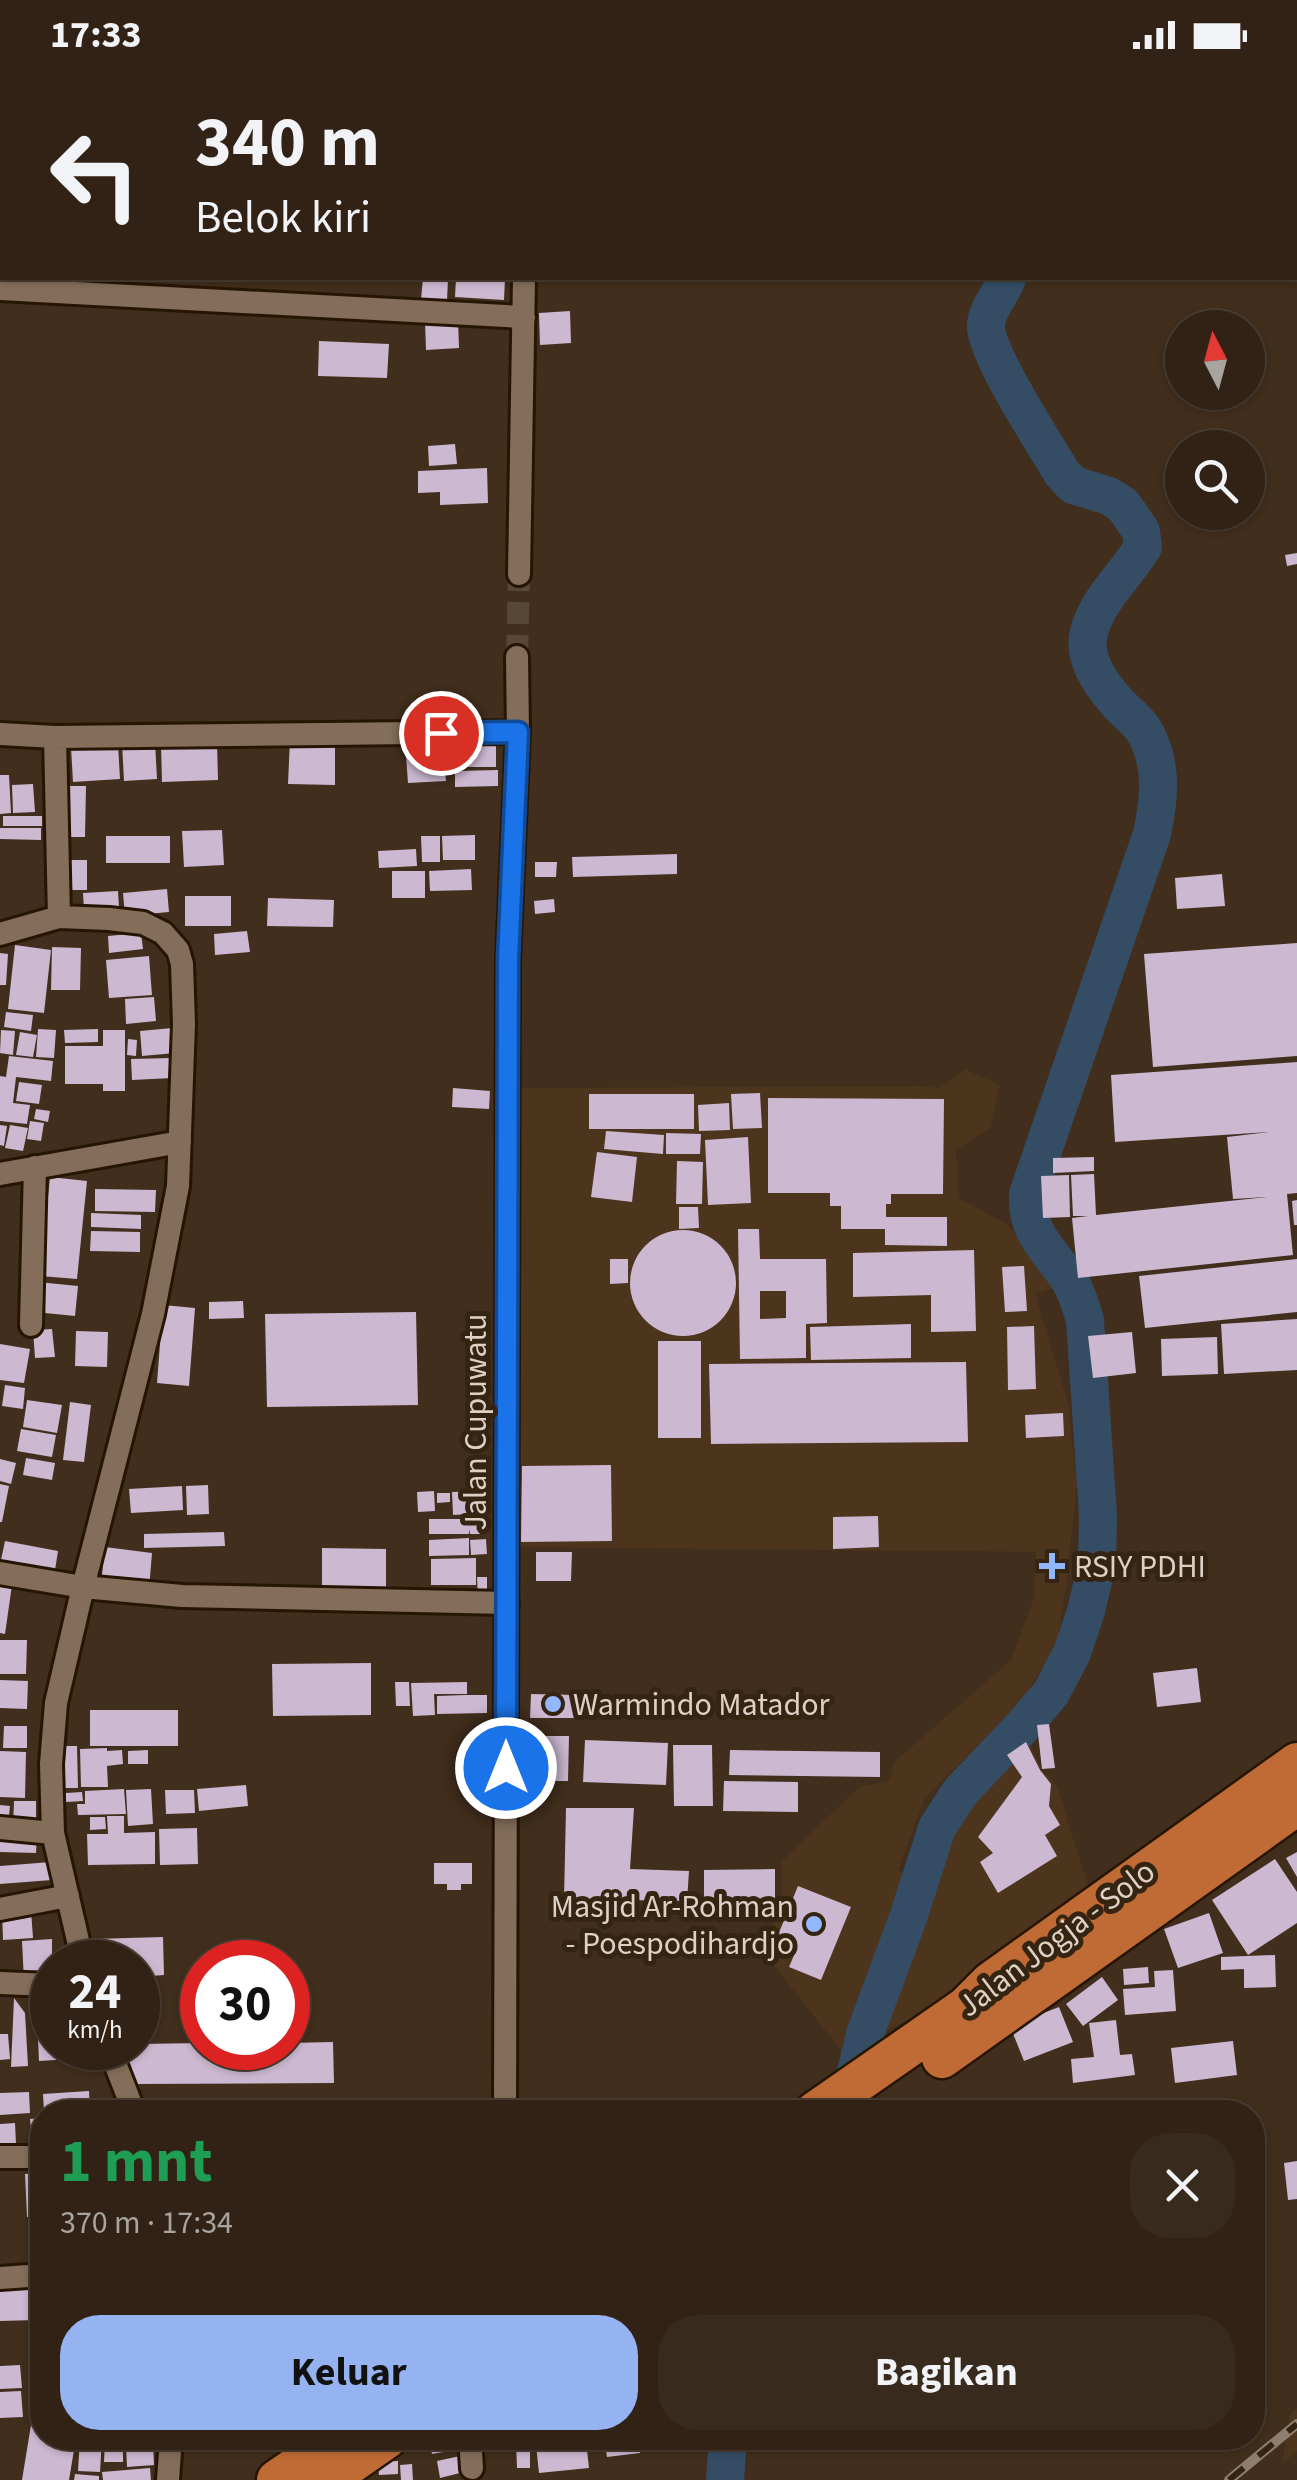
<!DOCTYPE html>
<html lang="id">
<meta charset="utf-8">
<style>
body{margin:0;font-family:"Source Sans 3",sans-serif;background:#392a1e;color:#f1f3f6;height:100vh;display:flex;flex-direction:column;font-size:38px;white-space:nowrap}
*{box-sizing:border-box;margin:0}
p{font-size:32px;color:#a8a4a0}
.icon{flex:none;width:55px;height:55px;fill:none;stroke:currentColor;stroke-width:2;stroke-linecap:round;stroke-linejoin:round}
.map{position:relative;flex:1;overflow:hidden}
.details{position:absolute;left:30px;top:2030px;width:1235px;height:350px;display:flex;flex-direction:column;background:#312215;border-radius:40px;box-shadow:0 2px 8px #0004,0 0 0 2px #4c3f34}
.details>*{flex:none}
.guide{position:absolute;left:0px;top:0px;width:1298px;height:210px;box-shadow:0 2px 8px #0004,0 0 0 2px #4c3f34;background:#312215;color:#f1f3f6;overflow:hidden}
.needle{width:65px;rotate:354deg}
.fabs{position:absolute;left:1165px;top:240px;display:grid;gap:20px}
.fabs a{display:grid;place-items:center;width:100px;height:100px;border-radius:50%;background:#312215;box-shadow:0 2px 8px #0004,0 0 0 2px #4c3f34;font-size:50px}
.speed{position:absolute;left:30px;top:1870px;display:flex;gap:20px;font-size:50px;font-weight:700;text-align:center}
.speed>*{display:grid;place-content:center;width:130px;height:130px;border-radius:50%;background:#312215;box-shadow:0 2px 8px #0004,0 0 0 2px #4c3f34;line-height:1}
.speed small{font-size:25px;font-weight:400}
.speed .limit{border:15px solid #d22;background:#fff;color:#111}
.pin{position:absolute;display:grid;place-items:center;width:85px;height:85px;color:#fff;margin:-42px;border:5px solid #fff;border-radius:50%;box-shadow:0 2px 10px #0007}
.me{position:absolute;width:110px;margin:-55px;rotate:0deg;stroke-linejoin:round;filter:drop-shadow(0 0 8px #0008)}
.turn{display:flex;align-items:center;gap:35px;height:210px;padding:0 30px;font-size:45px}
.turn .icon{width:130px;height:130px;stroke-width:2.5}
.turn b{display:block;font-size:70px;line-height:85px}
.round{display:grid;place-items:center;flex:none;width:105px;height:105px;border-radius:40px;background:#392a1e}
.headline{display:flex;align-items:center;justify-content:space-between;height:170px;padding:0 30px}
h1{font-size:60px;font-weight:700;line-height:75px;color:#1e9e55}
.button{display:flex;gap:20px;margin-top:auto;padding:20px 30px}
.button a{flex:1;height:115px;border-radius:40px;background:#95b2f1;color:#111;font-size:40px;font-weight:700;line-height:115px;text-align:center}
.button a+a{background:#392a1e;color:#f1f3f6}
.status{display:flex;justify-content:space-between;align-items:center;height:70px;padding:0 50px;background:#312215;direction:ltr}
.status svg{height:28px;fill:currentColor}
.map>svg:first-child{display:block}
.built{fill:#4c341d}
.water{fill:#344d65}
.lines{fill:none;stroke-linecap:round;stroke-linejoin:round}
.river{stroke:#344d65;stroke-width:38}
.building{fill:#ccb8d1;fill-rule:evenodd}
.street-tunnel{stroke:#584636;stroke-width:22;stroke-dasharray:22 11;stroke-linecap:butt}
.street-casing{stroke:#271504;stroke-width:28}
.highway-casing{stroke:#271504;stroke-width:45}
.street{stroke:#846e5a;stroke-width:22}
.highway{stroke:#c06b36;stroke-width:40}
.rail-casing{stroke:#8d7e6f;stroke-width:10}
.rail{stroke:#362412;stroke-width:6;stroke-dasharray:19;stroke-linecap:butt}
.route-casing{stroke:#114b97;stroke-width:25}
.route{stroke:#1a73e8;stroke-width:18}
.poi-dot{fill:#92b7fd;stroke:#362412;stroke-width:4}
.labels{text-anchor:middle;stroke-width:10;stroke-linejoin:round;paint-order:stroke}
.street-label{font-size:32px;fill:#ddd1c6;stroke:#362412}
.poi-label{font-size:32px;fill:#ddd1c6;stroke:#362412;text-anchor:start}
</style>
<div class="status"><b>17:33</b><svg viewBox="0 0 49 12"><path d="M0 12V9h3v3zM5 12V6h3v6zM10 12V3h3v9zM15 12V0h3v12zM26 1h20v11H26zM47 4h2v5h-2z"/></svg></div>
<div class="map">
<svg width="1297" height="2410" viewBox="0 0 1297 2410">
<rect width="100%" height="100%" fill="#412e1c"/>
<!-- built -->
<path class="built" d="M965 999 1000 1015 990 1058 956 1080 959 1128 1007 1154 1060 1216 1035 1224 1068 1333 1077 1414 1067 1510 1057 1574 1021 1633 925 1728 898 1800 923 1812 948 1750 1003 1682 1026 1665 1042 1700 1057 1716 1092 1829 989 1906 844 1984 764 1883 782 1832V1791L859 1717 889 1711 894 1692 1011 1590 1034 1528 1036 1482 514 1477 509 1125 521 1018 922 1016 940 1018Z
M1297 2338V2381L1282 2394 1290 2344Z"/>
<!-- water -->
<path class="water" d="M667 1209a11 11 0 1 1 22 0a11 11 0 1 1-22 0Z"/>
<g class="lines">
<!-- river -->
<path class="river" d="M1062 2 1063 0
M848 2037 865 1964 908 1848 937 1758 960 1722 1024 1655 1051 1623 1072 1583 1086 1541 1097 1494 1098 1446 1085 1250C1081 1236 1077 1223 1070 1211 1050 1179 1026 1165 1028 1124L1152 764C1159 730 1163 698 1147 666 1140 651 1126 643 1116 631 1100 613 1082 587 1089 562 1097 530 1126 505 1143 477L1141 461 1123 435 1109 426 1073 415 1062 403C1045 374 987 286 986 257 985 240 1002 224 1007 208
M725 2410 728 2368"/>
</g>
<!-- building -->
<path class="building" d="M423 208H448L447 231 421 229Z
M456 208H505L504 230 455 227Z
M570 241 571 273 540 275 539 243Z
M458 249 459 278 426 280 425 251Z
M319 271 389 274 387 308 318 306Z
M455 374 457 394 429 396 428 376Z
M487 398 488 433 440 435V422L418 423V401Z
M1297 483V494L1287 496 1285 485Z
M290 669 335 670V715L288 714Z
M443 670 446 711 408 713 405 672Z
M155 671 157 709 124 711 122 673Z
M217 672 218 710 162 712 161 674Z
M118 674 120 709 73 712 71 677Z
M496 674V697H455V675Z
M498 700V716L455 717V701Z
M0 705H9L11 743 0 744Z
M33 714 35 742 13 743 12 715Z
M68 716H86L85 767H67Z
M3 746H42V756H3Z
M0 758H41V770L0 769Z
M222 760 224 795 184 797 182 761Z
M475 765V790H443L442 766Z
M106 766H170V793H106Z
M421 766H440V792H422Z
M416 779 417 796 379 798 378 781Z
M677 784V804L573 807 572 787Z
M66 790H87V820H66Z
M535 792H557L556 807H535Z
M471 799 472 820 430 821 429 801Z
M392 801H425V828H392Z
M1222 804 1225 836 1177 839 1175 808Z
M167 819 169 842 125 846 123 823Z
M118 821 119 838 84 840 83 823Z
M185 826H231V856H185Z
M268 828 334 830 333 857 267 856Z
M554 829 555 842 535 844 534 831Z
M247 861 250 882 215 885 214 864Z
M141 863 143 879 109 883 108 866Z
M1297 873V986L1153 997 1144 884Z
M15 875 51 880 44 943 8 939Z
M52 877 81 878 80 920H51Z
M0 883 8 884 6 915H0Z
M149 886 152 925 109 928 106 890Z
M154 927 156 951 126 954 125 929Z
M6 942 33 945 31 961 4 957Z
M172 958 175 983 142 986 140 961Z
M38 959 56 960 54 988 36 987Z
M98 959V972L65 973 64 960Z
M1 960 15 961 13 985 0 983Z
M103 960H125V1021H103V1014H65V976H103Z
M20 962 37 965 33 987 16 985Z
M128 969 137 970 136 986 127 985Z
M9 986 53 991 51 1011 16 1007 13 1033 30 1035 27 1054 0 1051V1006L6 1007Z
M171 988 172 1008 132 1010 131 989Z
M1297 992V1123L1287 1124 1293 1185 1078 1208 1072 1148 1088 1146H1073L1071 1105 1094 1104 1096 1145 1267 1127 1233 1129 1227 1067 1269 1062 1115 1072 1111 1005Z
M19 1012 42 1015 39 1034 16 1031Z
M453 1018 490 1021 489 1039 452 1037Z
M760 1023 762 1058 733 1059 731 1024Z
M589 1024H694V1059H589Z
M768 1028 944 1029 943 1124H891V1134H886V1147H947V1176L885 1175V1159H841V1136H830V1123H768Z
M729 1033 730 1060 699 1061 698 1035Z
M36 1039 50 1041 48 1052 34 1049Z
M30 1051 44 1053 41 1071 27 1069Z
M0 1055 7 1056 4 1076 0 1075Z
M10 1055 28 1058 23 1081 5 1078Z
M606 1061 664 1065 663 1084 604 1079Z
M666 1063 701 1064 700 1084H666Z
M748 1067 751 1133 708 1135 705 1070Z
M597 1082 637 1087 632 1132 591 1127Z
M1094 1087V1101L1053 1103V1088Z
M677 1091 703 1092 702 1134H676Z
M1069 1105 1070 1147 1043 1148 1041 1106Z
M50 1107 87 1111 77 1209 40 1206Z
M95 1119 156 1120 155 1142 95 1141Z
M1297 1130V1155H1294L1292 1131Z
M679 1137H698L699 1158 679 1159Z
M91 1143 141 1145V1159L91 1157Z
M738 1159H759L760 1189H826L827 1253 806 1254V1288L740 1289ZM760 1221H786V1248L760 1249Z
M630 1213a53 53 0 1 1 106 0a53 53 0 1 1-106 0Z
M91 1161 140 1162V1182L90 1181Z
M974 1180 976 1261 931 1262V1225L853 1227V1183Z
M610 1189H628V1213L610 1214Z
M1297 1189V1242L1145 1258 1139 1206Z
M1024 1196 1027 1241 1005 1242 1002 1197Z
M38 1212 78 1216 75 1246 35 1242Z
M243 1231 244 1248 209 1249V1232Z
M163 1235 195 1238 189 1316 157 1313Z
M416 1242 418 1335 267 1337 265 1244Z
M1297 1249V1300L1224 1304 1221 1254Z
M911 1254V1288L811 1290 810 1257Z
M1034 1256 1036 1319 1008 1320 1007 1257Z
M52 1259 55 1287 35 1288 33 1260Z
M76 1261 108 1262 107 1297 75 1296Z
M1132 1262 1136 1303 1093 1308 1088 1266Z
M1217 1267 1218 1304 1162 1306 1161 1269Z
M658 1271H701V1368H658Z
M0 1274 30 1279 24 1313 0 1310Z
M966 1292 968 1372 711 1374 709 1294Z
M5 1315 25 1318 23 1339 2 1336Z
M27 1330 62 1335 57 1363 23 1357Z
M70 1332 91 1335 84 1392 63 1390Z
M1063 1343 1064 1366 1026 1368 1025 1345Z
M21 1359 56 1365 52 1387 17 1381Z
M26 1388 55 1393 52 1410 23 1405Z
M0 1389 16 1393 11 1414 0 1411Z
M611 1395 612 1471 521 1472 522 1396Z
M0 1414 9 1416 2 1452H0Z
M208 1415 209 1444 187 1445 186 1416Z
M182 1416 183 1440 131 1443 129 1419Z
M434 1421 435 1441 418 1442 417 1422Z
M483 1421 484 1443 453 1445 452 1422Z
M437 1423H450V1432L437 1433Z
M878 1446 879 1477 833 1479V1447Z
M429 1449H485V1464H470V1459L469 1464H429Z
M224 1462 225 1476 144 1478V1464Z
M469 1468V1485L429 1486V1470Z
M486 1469 487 1484 471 1485 470 1470Z
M5 1471 58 1481 55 1500 1 1490Z
M105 1477 152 1483 149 1519 101 1514Z
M322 1478 386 1479V1526L322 1525Z
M536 1482H572L571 1511H536Z
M476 1488V1515H431V1489Z
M477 1507H487V1529H478Z
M0 1514 12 1515 5 1564 0 1563Z
M0 1570H27L26 1604H0Z
M371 1593V1645L273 1646 272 1594Z
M1197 1598 1201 1632 1157 1637 1153 1603Z
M0 1610 28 1611 27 1639 0 1638Z
M395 1612H409L410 1636H396Z
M467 1612V1624H434L435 1645 413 1646 411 1613Z
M531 1624 577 1625V1648H530Z
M465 1625H487V1643L437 1644V1626Z
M90 1640H178V1676H90Z
M1049 1654 1055 1698 1042 1699 1037 1655Z
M4 1656H27V1678H3Z
M529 1666H569L568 1711H528Z
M585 1670 668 1673 666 1715 583 1712Z
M1026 1672 1040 1700 1051 1714 1049 1736 1060 1755 1045 1765 1057 1786 998 1823 980 1792 993 1783 978 1767 1022 1707 1007 1685Z
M673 1675H712L713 1736H674Z
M59 1676H77L78 1718H60Z
M107 1678V1681L122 1680 123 1694 107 1696 108 1717H81L80 1679Z
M148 1680V1694H128V1681Z
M730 1680 880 1682V1707L729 1705Z
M0 1681 26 1682 25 1728 0 1727Z
M724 1711 798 1712V1742L723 1741Z
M246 1715 248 1736 199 1741 197 1719Z
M124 1719 126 1744 78 1745 77 1734H85V1721Z
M151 1719 153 1754 128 1756 126 1720Z
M165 1720H194L195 1743 166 1744Z
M82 1722 83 1731 66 1732V1723Z
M14 1731H36V1758L13 1757Z
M0 1735 10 1736 8 1755 0 1754Z
M566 1738H634L630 1799 689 1801 687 1831 564 1829Z
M107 1746H124V1763L155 1762V1794L88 1795 87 1764H108Z
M90 1747H105L106 1759 90 1760Z
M197 1758 198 1794 160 1795 159 1759Z
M0 1764 37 1765 36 1783 0 1782Z
M1297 1782V1807L1286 1788Z
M1275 1789 1297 1822V1853L1248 1885 1212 1830Z
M51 1792 52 1810 0 1814V1796Z
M434 1793H472V1814H461V1820H447V1814H434Z
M775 1799V1835H704V1800Z
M798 1816 851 1837 821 1910 789 1897 797 1878 776 1870Z
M31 1840 33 1868 3 1870 2 1842Z
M1209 1843 1223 1883 1178 1898 1164 1859Z
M163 1867 164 1905 138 1907V1892H98L93 1869Z
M52 1869V1909L24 1911 22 1871Z
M1275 1885 1276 1917 1244 1918V1899L1221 1900V1887Z
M1148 1897 1149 1913 1124 1915 1123 1899Z
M1173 1900 1176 1941 1125 1945 1123 1919 1155 1917 1154 1901Z
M1102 1907 1118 1930 1083 1956 1066 1934Z
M14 1928 25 1943 28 1996 11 1997Z
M1059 1937 1073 1972 1024 1991 1010 1956Z
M52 1947V1978H55L56 1990 39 1991 37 1948Z
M1116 1950 1120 1985 1132 1984 1135 2005 1073 2013 1071 1989 1094 1987 1089 1953Z
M0 1964H8L10 1989 0 1990Z
M1233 1971 1237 2005 1175 2013 1171 1978Z
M333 1972 334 2013 131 2014 121 1978H138V1974L202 1973V1978H288V1973Z
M89 2021 90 2042H44L43 2024Z
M29 2022 30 2043 0 2045V2023Z
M473 2032V2042H429V2034Z
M42 2048V2081L33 2082 30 2049Z
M15 2053 16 2074 0 2075V2054Z
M1297 2091V2129L1288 2130 1284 2093Z
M42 2103V2146L27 2147 25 2104Z
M35 2213 37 2250 0 2251V2215Z
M20 2295 22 2318 0 2319V2296Z
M37 2298H42V2323L35 2322Z
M21 2321 23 2347 0 2348V2322Z
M31 2355 42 2357V2368H76L69 2410H22Z
M80 2368H102L100 2402 78 2401Z
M429 2368H458L460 2379 432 2384Z
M530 2368H550L551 2372 567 2370 568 2382 587 2380 589 2398 539 2403 536 2375 530 2376V2398H517L516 2372H530Z
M604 2368H638L640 2383 607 2387Z
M105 2371H123V2392H104Z
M153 2373 154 2395 127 2397 126 2375Z
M460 2386 464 2402 440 2408 437 2391Z
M398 2391V2404L379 2405 378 2392Z
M412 2394 413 2410H401L400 2395Z
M150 2398 151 2410H103L102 2402Z
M75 2404 99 2406V2410H74Z"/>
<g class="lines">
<!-- street-tunnel -->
<path class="street-tunnel" d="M517 587 519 504"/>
<defs>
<path id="street" d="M525 2V0
M0 219 524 247
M519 504 524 208
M0 664 55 667 518 662
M55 667 59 847 109 849 143 853 163 863 178 880 182 894 184 954 178 1116 153 1244 83 1517 56 1633 51 1694 53 1763 83 1892
M0 864 59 847
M0 1104 180 1072
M31 1255 35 1097
M0 1503 83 1517 182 1526 507 1533
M0 1758 53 1763
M0 1839 68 1826
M0 1913 52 1915
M109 1978 134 2042
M505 2042 508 890 518 662 517 587
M0 2087H42
M0 2208 42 2205
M470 2368 472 2398
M168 2410 171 2368"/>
<path id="highway" d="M942 1988 1297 1735
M815 2042 966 1937 991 1912 1297 1693
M277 2410 338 2368
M327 2410 387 2368"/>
</defs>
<!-- street casing -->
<use href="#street" class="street-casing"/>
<!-- highway casing -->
<use href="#highway" class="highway-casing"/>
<!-- street -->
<use href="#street" class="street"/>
<!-- highway -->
<use href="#highway" class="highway"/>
<defs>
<path id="rail" d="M1229 2410 1297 2354"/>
</defs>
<!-- rail casing -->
<use href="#rail" class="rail-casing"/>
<!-- rail -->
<use href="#rail" class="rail"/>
</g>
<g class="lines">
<defs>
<path id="route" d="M441 663 518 662 508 890 506 1698"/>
</defs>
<!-- route casing -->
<use href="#route" class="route-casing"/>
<!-- route -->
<use href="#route" class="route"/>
</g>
<!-- markers -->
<g class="poi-dot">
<path d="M1047 1481h10v10h10v10h-10v10h-10v-10h-10v-10h10z"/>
<circle cx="553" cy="1634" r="10"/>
<circle cx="814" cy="1854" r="10"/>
</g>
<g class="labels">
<!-- street labels -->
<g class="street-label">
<text transform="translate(475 1352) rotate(-90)" y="11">Jalan Cupuwatu</text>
<text transform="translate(1056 1868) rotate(-37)" y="11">Jalan Jogja - Solo</text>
</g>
<!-- poi labels -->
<g class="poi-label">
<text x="1074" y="1507">RSIY PDHI</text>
<text x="573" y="1645">Warmindo Matador</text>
<text x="794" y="1847" text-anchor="end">Masjid Ar-Rohman<tspan x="794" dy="37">- Poespodihardjo</tspan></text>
</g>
</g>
</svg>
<div class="fabs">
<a><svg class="needle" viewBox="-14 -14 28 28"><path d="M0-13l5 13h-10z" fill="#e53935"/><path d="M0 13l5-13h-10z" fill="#a8a4a0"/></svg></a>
<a><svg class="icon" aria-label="search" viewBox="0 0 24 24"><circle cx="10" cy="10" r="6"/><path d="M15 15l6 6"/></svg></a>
</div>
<div class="speed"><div>24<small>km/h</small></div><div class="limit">30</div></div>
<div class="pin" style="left:441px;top:663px;background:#d93025"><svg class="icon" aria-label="arrive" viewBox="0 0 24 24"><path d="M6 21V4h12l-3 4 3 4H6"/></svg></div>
<svg class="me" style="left:506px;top:1698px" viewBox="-20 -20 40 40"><circle r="17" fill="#1a73e8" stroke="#fff" stroke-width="3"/><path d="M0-11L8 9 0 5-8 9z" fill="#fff"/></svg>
<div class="guide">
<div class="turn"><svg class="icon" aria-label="left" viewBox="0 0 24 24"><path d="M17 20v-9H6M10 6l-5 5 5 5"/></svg><div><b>340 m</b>Belok kiri</div></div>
</div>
<section class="details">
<div class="headline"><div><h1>1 mnt</h1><p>370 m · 17:34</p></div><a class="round"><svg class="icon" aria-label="close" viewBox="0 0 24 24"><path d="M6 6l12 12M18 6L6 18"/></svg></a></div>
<div class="button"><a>Keluar</a><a>Bagikan</a></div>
</section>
</div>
